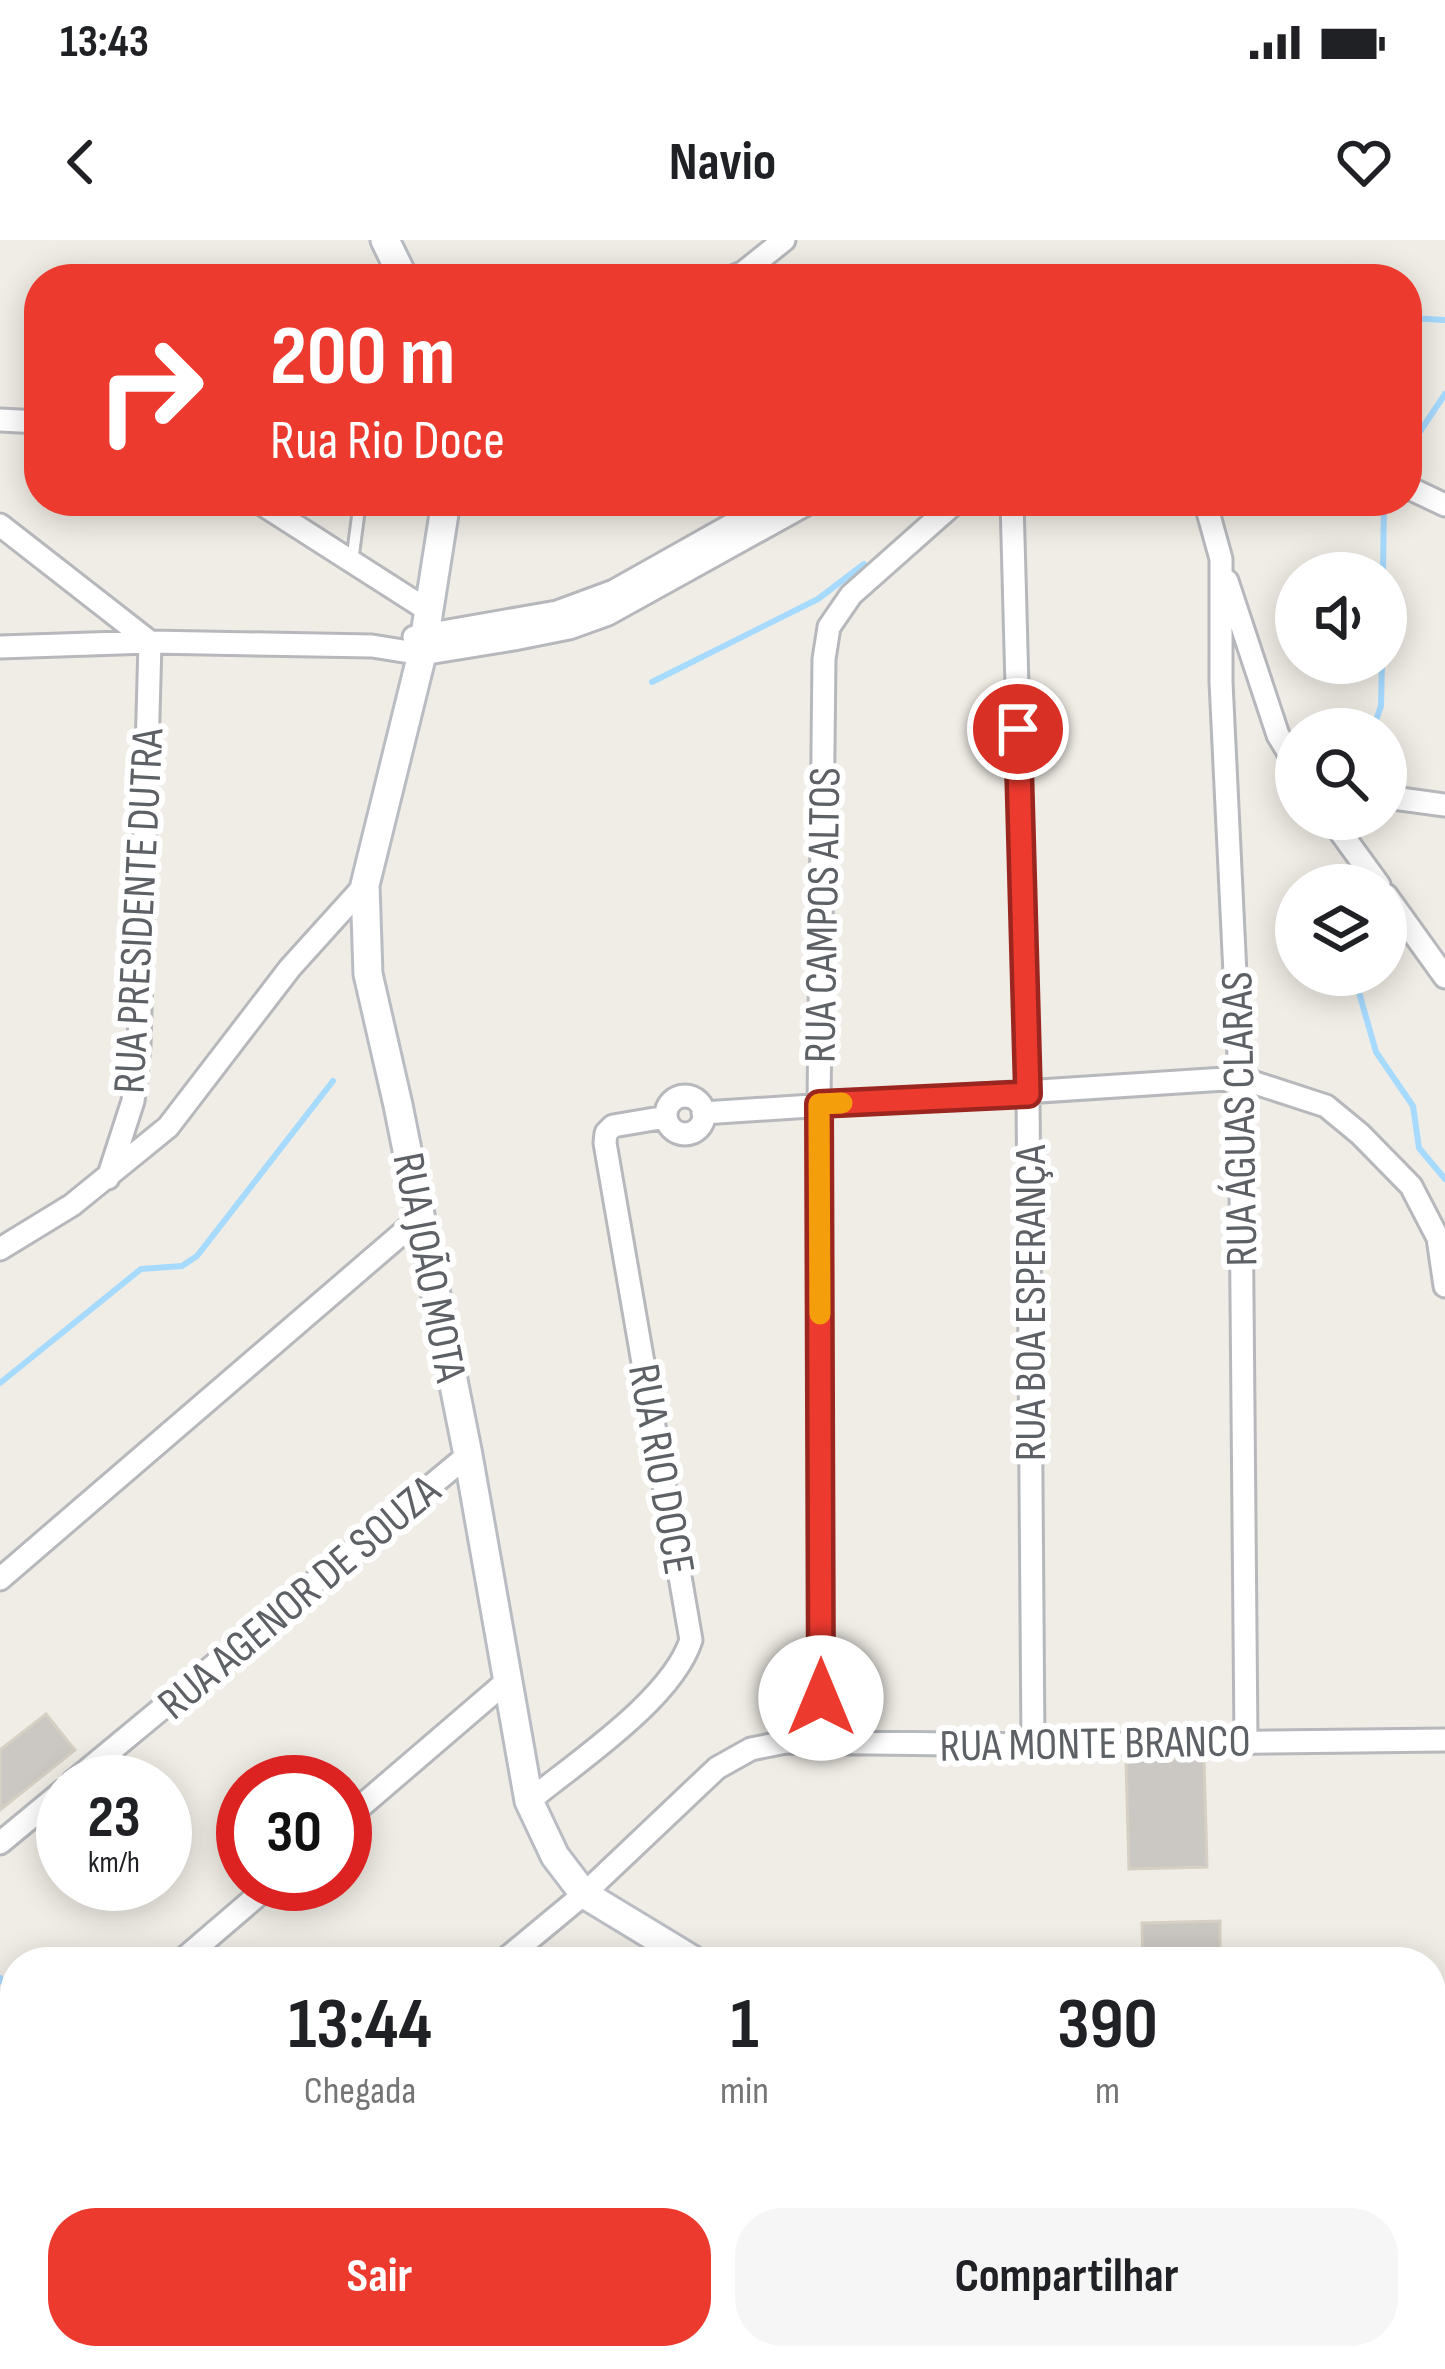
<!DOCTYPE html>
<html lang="pt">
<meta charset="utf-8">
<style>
body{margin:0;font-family:"Sofia Sans Condensed",sans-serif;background:#f6f6f6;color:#202124;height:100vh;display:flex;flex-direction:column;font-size:45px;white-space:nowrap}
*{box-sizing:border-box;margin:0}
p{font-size:39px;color:#757577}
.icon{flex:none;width:66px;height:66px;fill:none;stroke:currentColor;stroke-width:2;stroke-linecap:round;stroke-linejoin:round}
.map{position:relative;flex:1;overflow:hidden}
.panel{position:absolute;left:0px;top:1707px;width:1446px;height:423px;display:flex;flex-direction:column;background:#fff;border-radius:48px 48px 0 0;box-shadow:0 6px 30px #0003}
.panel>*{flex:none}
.hud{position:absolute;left:24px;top:24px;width:1398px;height:252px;border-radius:48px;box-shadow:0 6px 30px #0003;background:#ed3a2f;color:#fff;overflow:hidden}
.fabs{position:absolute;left:1275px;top:312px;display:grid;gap:24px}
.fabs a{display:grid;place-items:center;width:132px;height:132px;border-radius:50%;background:#fff;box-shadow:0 6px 30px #0003;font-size:60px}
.speed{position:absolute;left:36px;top:1515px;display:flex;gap:24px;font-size:60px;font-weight:700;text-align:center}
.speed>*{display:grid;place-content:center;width:156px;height:156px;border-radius:50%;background:#fff;box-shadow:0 6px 30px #0003;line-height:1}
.speed small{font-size:30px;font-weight:400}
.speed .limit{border:18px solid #d22;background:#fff;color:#111}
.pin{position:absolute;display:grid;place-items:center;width:102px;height:102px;color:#fff;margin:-51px;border:6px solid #fff;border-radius:50%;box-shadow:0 3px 12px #0007}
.me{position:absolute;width:132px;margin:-66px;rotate:0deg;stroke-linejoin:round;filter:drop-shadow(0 0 9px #0008)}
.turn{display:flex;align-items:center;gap:42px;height:252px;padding:0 48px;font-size:54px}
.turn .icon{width:156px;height:156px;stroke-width:2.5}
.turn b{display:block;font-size:84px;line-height:102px}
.eta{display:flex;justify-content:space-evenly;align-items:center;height:204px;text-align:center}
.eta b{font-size:72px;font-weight:700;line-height:84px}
.primary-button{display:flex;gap:24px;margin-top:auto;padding:24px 48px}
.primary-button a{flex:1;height:138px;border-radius:48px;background:#ed3a2f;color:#fff;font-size:48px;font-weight:700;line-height:138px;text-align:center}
.primary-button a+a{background:#f6f6f6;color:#202124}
.status{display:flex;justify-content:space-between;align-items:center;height:84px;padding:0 60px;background:#fff;direction:ltr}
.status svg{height:33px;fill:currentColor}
header{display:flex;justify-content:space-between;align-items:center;height:156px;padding:0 48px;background:#fff;font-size:54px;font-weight:700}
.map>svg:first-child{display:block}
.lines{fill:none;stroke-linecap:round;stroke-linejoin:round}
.stream{stroke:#a6daff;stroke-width:6}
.building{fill:#cbc8c3;stroke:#d5cfc4;stroke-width:3}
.service-casing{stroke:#b6b8bc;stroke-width:16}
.minor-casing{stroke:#b6b8bc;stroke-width:27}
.secondary-casing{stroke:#b9bcc2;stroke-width:33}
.service{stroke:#fff;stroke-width:10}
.minor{stroke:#fff;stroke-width:21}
.secondary{stroke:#fff;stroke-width:27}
.route-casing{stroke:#9a261f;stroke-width:30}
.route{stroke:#ed3a2f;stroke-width:21}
.slow{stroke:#f59e0b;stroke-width:21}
.labels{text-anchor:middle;stroke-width:12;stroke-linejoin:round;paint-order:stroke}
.street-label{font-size:45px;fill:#5d6166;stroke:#fff}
</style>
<div class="status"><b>13:43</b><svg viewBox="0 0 49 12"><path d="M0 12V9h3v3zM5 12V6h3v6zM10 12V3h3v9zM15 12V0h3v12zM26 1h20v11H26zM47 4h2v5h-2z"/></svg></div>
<header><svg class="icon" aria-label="back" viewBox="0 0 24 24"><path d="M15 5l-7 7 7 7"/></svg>Navio<svg class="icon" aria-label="heart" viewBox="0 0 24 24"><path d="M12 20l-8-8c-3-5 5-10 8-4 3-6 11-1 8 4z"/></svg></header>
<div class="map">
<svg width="1445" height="2129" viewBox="0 0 1445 2129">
<rect width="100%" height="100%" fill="#f0ede6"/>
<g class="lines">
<!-- stream -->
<path class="stream" d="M1407 78 1445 80
M1407 211 1445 154
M1383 333 1384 261
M652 442 818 359 864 324
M1373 489 1381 466 1382 423
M1354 735 1376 812 1413 866 1419 908 1445 939
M0 1143 141 1029 182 1026 197 1016 333 841
M0 1738 15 1761"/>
</g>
<!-- building -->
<path class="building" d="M46 1474 75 1510 0 1570V1510Z
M1204 1518 1207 1627 1129 1629 1126 1520Z
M1220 1681V1722H1143L1142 1683Z"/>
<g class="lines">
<defs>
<path id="service" d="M352 322 360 261"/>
<path id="minor" d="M728 39 744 32 784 0
M0 180 39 182
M1407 247 1445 265
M257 261 429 371
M1012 261 1028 854 1033 1505
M1205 261 1221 319V442L1240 838 1246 1500
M0 285 150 402 139 806 133 861 108 938
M1227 341 1278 495 1296 525
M414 397 557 372 614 351 774 261
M0 407 150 402 372 406 422 414 514 399 569 388 608 374 812 261
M1386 557 1445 565
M1331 579 1379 645
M1386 655 1445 737
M666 875a19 19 0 1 1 38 0a19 19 0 1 1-38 0Z
M703 873 1240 838 1326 866 1360 894 1411 946 1438 998 1445 1046
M0 1009 72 965 168 887 290 728 365 645
M0 1339 421 977
M822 1504 819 864 824 419 829 387 851 355 957 261
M73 1542 468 1215
M529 1561C578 1521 672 1459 691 1400L605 903 606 893 613 886 666 877
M345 1580 507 1441
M0 1603 63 1551
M180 1722 271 1644
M502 1722 584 1654 717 1528 751 1509 786 1502 1033 1505 1445 1500
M0 1876 15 1863
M33 2129 48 2115
M368 2129 384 2115
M1124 2129 1127 2115"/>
<path id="secondary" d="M385 0 404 39
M446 261 422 414 365 645 368 734 398 865 468 1215 529 1561 555 1616 584 1654 696 1722
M1289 2115 1295 2129"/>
</defs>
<!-- service casing -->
<use href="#service" class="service-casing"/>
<!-- minor casing -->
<use href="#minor" class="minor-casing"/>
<!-- secondary casing -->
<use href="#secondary" class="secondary-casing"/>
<!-- service -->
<use href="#service" class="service"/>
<!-- minor -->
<use href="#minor" class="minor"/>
<!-- secondary -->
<use href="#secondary" class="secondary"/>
</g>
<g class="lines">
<defs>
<path id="route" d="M821 1458 819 864 1028 854 1018 489"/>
</defs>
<!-- route casing -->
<use href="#route" class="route-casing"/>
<!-- route -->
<use href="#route" class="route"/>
<!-- slow -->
<path class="slow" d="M820 1074 819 864 842 863"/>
</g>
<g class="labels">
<!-- street labels -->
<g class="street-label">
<text transform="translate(137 671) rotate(-87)" y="16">RUA PRESIDENTE DUTRA</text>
<text transform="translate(821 675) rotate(-89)" y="16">RUA CAMPOS ALTOS</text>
<text transform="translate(1238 879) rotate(-91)" y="16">RUA ÁGUAS CLARAS</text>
<text transform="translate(431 1027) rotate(79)" y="16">RUA JOÃO MOTA</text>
<text transform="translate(1029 1063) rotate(-90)" y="16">RUA BOA ESPERANÇA</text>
<text transform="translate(663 1229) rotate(80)" y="16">RUA RIO DOCE</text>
<text transform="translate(298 1356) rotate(-40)" y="16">RUA AGENOR DE SOUZA</text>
<text transform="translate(1095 1502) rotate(-1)" y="16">RUA MONTE BRANCO</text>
</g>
</g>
</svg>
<div class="fabs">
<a><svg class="icon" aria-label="sound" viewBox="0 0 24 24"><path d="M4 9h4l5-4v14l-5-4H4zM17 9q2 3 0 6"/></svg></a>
<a><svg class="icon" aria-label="search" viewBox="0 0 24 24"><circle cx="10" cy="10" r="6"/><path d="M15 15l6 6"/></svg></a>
<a><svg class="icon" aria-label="layers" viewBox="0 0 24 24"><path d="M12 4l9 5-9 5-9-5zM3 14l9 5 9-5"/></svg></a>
</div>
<div class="speed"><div>23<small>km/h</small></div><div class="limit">30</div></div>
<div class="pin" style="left:1018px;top:489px;background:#d93025"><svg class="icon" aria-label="arrive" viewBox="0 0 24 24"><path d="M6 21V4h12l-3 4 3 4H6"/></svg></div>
<svg class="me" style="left:821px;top:1458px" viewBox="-20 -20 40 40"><circle r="19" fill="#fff"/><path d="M0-13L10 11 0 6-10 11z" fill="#ed3a2f"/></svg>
<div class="hud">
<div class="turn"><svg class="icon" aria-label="right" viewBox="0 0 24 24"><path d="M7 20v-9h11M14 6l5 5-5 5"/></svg><div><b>200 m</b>Rua Rio Doce</div></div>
</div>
<section class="panel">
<div class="eta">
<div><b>13:44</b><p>Chegada</p></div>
<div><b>1</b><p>min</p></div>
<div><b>390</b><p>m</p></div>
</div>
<div class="primary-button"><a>Sair</a><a>Compartilhar</a></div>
</section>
</div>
